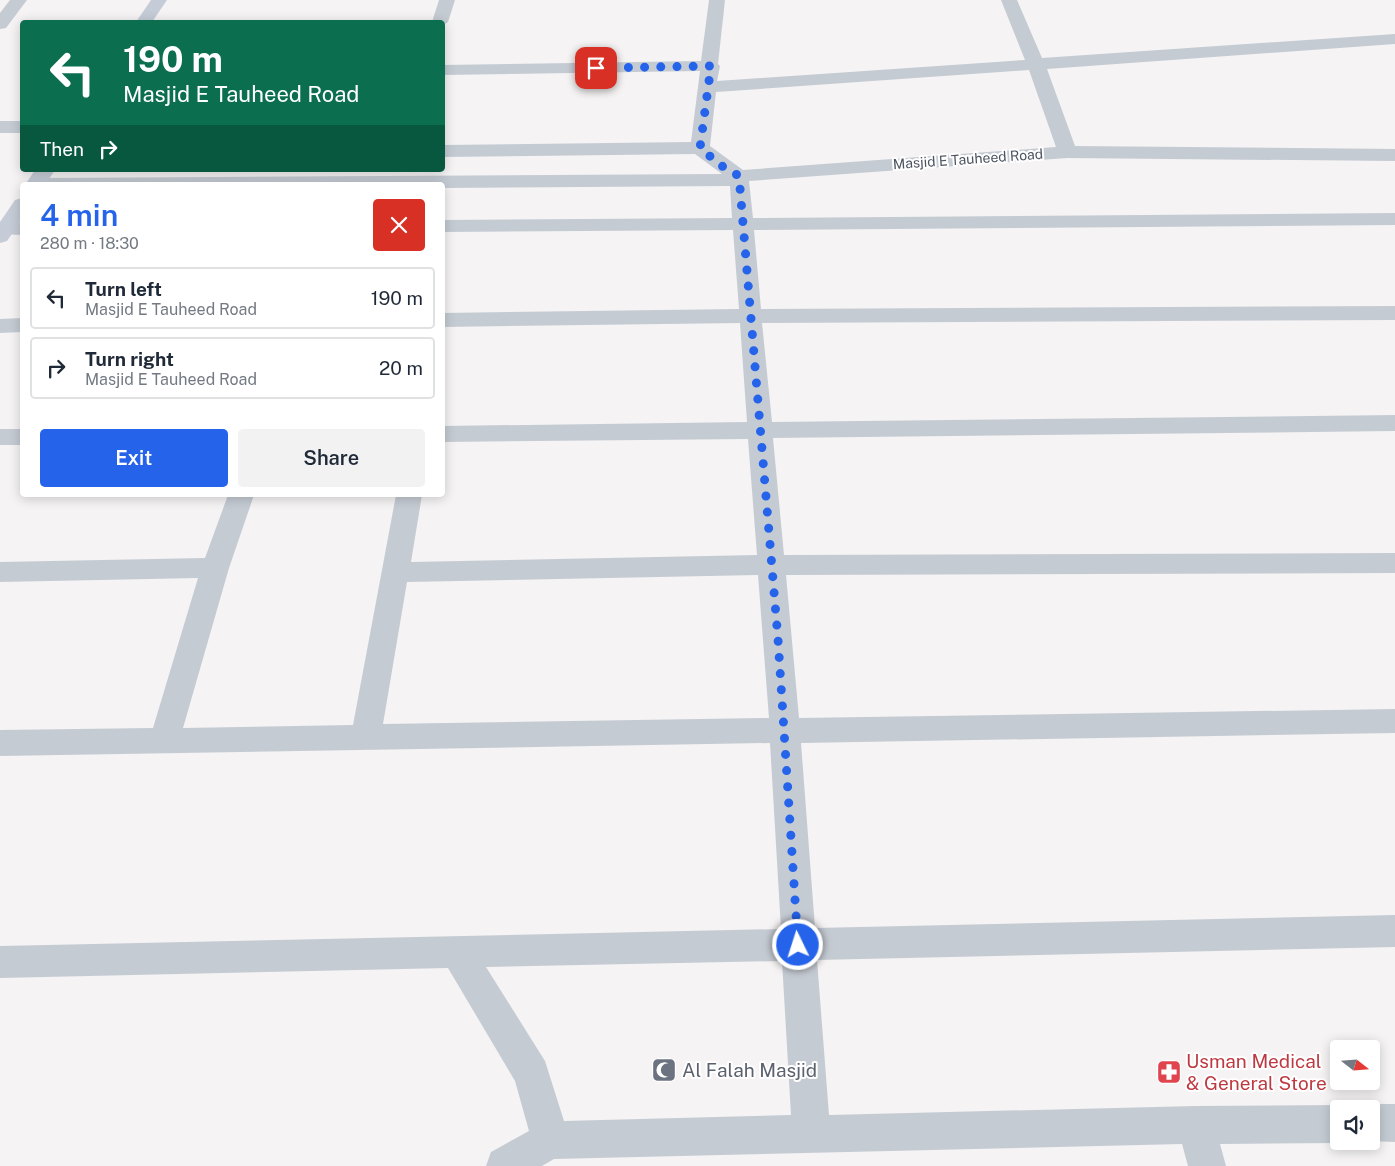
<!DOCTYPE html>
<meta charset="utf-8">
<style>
body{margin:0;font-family:"Public Sans",sans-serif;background:#f2f2f3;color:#1f2937;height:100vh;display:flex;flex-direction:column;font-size:19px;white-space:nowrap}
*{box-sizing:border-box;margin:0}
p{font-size:16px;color:#747a83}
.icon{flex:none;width:28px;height:28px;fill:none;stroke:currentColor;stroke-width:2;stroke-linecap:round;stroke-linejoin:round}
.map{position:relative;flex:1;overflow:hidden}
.side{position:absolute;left:20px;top:182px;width:425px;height:315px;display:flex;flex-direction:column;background:#fff;border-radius:5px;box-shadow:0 2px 12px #0003}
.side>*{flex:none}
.guide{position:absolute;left:20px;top:20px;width:425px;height:152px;border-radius:5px;box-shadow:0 2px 12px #0003;background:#0b6e4f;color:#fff;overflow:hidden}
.needle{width:32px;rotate:107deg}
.buttons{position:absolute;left:1330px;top:1040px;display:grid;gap:10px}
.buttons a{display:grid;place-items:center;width:50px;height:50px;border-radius:5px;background:#fff;box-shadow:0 2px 12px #0003;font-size:25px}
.pin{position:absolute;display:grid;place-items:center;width:42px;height:42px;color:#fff;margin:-21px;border-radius:10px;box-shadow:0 2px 8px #0006}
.me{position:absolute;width:55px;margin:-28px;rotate:356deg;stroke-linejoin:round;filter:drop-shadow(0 0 4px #0008)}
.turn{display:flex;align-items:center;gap:18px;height:105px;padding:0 20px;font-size:22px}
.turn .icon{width:65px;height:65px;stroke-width:2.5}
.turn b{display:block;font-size:35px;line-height:42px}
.then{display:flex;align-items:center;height:48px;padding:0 20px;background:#0003;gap:10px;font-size:19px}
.round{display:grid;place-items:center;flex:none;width:52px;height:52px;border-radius:5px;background:#f2f2f3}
.summary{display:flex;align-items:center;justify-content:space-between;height:85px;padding:0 20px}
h1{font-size:30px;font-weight:600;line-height:38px;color:#2563eb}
.cta{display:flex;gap:10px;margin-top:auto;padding:10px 20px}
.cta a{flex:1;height:58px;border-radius:5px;background:#2563eb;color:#fff;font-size:20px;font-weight:600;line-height:58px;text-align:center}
.cta a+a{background:#f2f2f3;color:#1f2937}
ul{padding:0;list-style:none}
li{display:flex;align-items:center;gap:15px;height:62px;margin:0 10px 8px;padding:0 10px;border:2px solid #e0e1e3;border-radius:5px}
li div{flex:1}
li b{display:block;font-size:19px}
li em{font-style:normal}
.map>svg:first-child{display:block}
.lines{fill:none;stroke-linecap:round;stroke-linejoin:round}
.minor{fill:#c5cbd3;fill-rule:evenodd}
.secondary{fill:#c5ccd7;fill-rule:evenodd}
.route{stroke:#2563eb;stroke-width:9;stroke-dasharray:0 16.2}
.labels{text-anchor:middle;stroke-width:4;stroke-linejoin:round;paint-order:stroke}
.far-street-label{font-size:14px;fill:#4c535f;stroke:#fff}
.near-health-label{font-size:19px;fill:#be3a42;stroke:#fff;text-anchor:start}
.near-worship-label{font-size:19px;fill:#5b616d;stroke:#fff;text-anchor:start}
</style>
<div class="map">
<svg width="1395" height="1166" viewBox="0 0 1395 1166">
<rect width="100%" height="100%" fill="#f5f3f3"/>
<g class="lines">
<!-- minor -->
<path class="minor" d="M10 0H27L6 28 0 29V13Z
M439 0H455L448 22 442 26V22H432Z
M709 0H725L718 64 720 66 717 81 1025 60 1001 0H1017L1042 58 1395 34V44L1047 69 1075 146 1395 149V161L1067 158 749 181 753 218 1395 213V225L754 230 761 309 1395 306V320L762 323 772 422 1395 415V431L773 438 784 555 1395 553V573L786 575 799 718 1395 709V733L801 743 815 928 1395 915V947L817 960 829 1115 1195 1106 1339 1105 1348 1109H1339V1141H1343L1339 1143 1220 1144 1226 1166H1188L1182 1144 554 1159 542 1166H486L491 1152 529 1131 515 1081 448 968 0 978V946L781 929 770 743 0 756V730L153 728 198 578 0 582V562L205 558 228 495H254L229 568 183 728 353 725 396 495H422L411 562 757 555 748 439 442 442V426L747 422 740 323 442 327V313L739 309 733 230 442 232V220L732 218 730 186 442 188V185L26 184 29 180 36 178 722 174 695 154 442 157V145L691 142 700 71 442 75V65L701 61ZM1029 70 1056 147 743 170 710 146 716 92ZM758 575 769 718 383 724 407 582ZM782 961 791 1115 564 1121 545 1061 486 967Z
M0 121H22V133H0Z
M5 223H22V235L0 234V224Z
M22 318V332L0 333V319Z
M0 429H22V445H0Z
M1371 1104H1395V1142L1370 1141H1371V1109H1360Z"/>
<!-- secondary -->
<path class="secondary" d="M151 0H167L152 22H136Z
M35 170H55L45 185H25Z
M22 198V219L7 241 0 243V222L15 200Z"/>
</g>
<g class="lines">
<!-- route -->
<path class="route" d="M596 68 711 66 700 148 722 166 739 176 778 639 798 945"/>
</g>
<!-- icons -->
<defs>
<symbol id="mosque-square" viewBox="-11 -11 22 22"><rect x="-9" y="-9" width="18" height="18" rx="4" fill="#6b7280" stroke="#fff"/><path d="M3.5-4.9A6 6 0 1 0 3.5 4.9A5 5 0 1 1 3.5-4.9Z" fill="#fff"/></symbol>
<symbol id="pharmacy-square" viewBox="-11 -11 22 22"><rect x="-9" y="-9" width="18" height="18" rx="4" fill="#e0444e" stroke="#fff"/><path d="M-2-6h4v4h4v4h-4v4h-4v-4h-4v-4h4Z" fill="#fff"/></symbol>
</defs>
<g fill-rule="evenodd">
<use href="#mosque-square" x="650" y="1056" width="28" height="28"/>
<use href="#pharmacy-square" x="1155" y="1058" width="28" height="28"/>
</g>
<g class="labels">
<!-- far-street labels -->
<g class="far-street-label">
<text transform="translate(968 159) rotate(-4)" y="5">Masjid E Tauheed Road</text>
</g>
<!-- near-health labels -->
<g class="near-health-label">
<text x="1186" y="1068">Usman Medical<tspan x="1186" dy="22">&amp; General Store</tspan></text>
</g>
<!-- near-worship labels -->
<g class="near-worship-label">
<text x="682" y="1077">Al Falah Masjid</text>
</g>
</g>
</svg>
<div class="buttons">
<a><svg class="needle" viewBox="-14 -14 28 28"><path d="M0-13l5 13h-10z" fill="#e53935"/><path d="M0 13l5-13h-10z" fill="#747a83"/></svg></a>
<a><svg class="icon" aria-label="sound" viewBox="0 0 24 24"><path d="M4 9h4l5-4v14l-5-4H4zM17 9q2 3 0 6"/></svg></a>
</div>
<div class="pin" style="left:596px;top:68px;background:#d93025"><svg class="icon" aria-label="arrive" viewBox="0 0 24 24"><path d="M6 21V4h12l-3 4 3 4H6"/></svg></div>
<svg class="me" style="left:798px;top:945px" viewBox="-20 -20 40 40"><circle r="17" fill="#2563eb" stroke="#fff" stroke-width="3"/><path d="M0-11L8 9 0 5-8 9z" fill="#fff"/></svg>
<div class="guide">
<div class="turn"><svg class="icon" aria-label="left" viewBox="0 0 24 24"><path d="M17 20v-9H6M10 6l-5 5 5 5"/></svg><div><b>190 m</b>Masjid E Tauheed Road</div></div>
<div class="then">Then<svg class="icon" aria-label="right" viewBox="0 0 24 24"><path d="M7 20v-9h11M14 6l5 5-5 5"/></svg></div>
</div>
<section class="side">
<div class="summary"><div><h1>4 min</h1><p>280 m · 18:30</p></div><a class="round" style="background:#d93025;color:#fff"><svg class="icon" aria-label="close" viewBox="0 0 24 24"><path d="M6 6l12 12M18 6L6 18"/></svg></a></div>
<ul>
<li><svg class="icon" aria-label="left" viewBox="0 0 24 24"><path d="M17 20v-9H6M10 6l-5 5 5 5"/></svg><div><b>Turn left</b><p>Masjid E Tauheed Road</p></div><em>190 m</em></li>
<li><svg class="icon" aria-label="right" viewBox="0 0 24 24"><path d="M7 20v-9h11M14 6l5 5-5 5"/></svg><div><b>Turn right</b><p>Masjid E Tauheed Road</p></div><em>20 m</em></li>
</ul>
<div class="cta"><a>Exit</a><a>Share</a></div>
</section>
</div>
